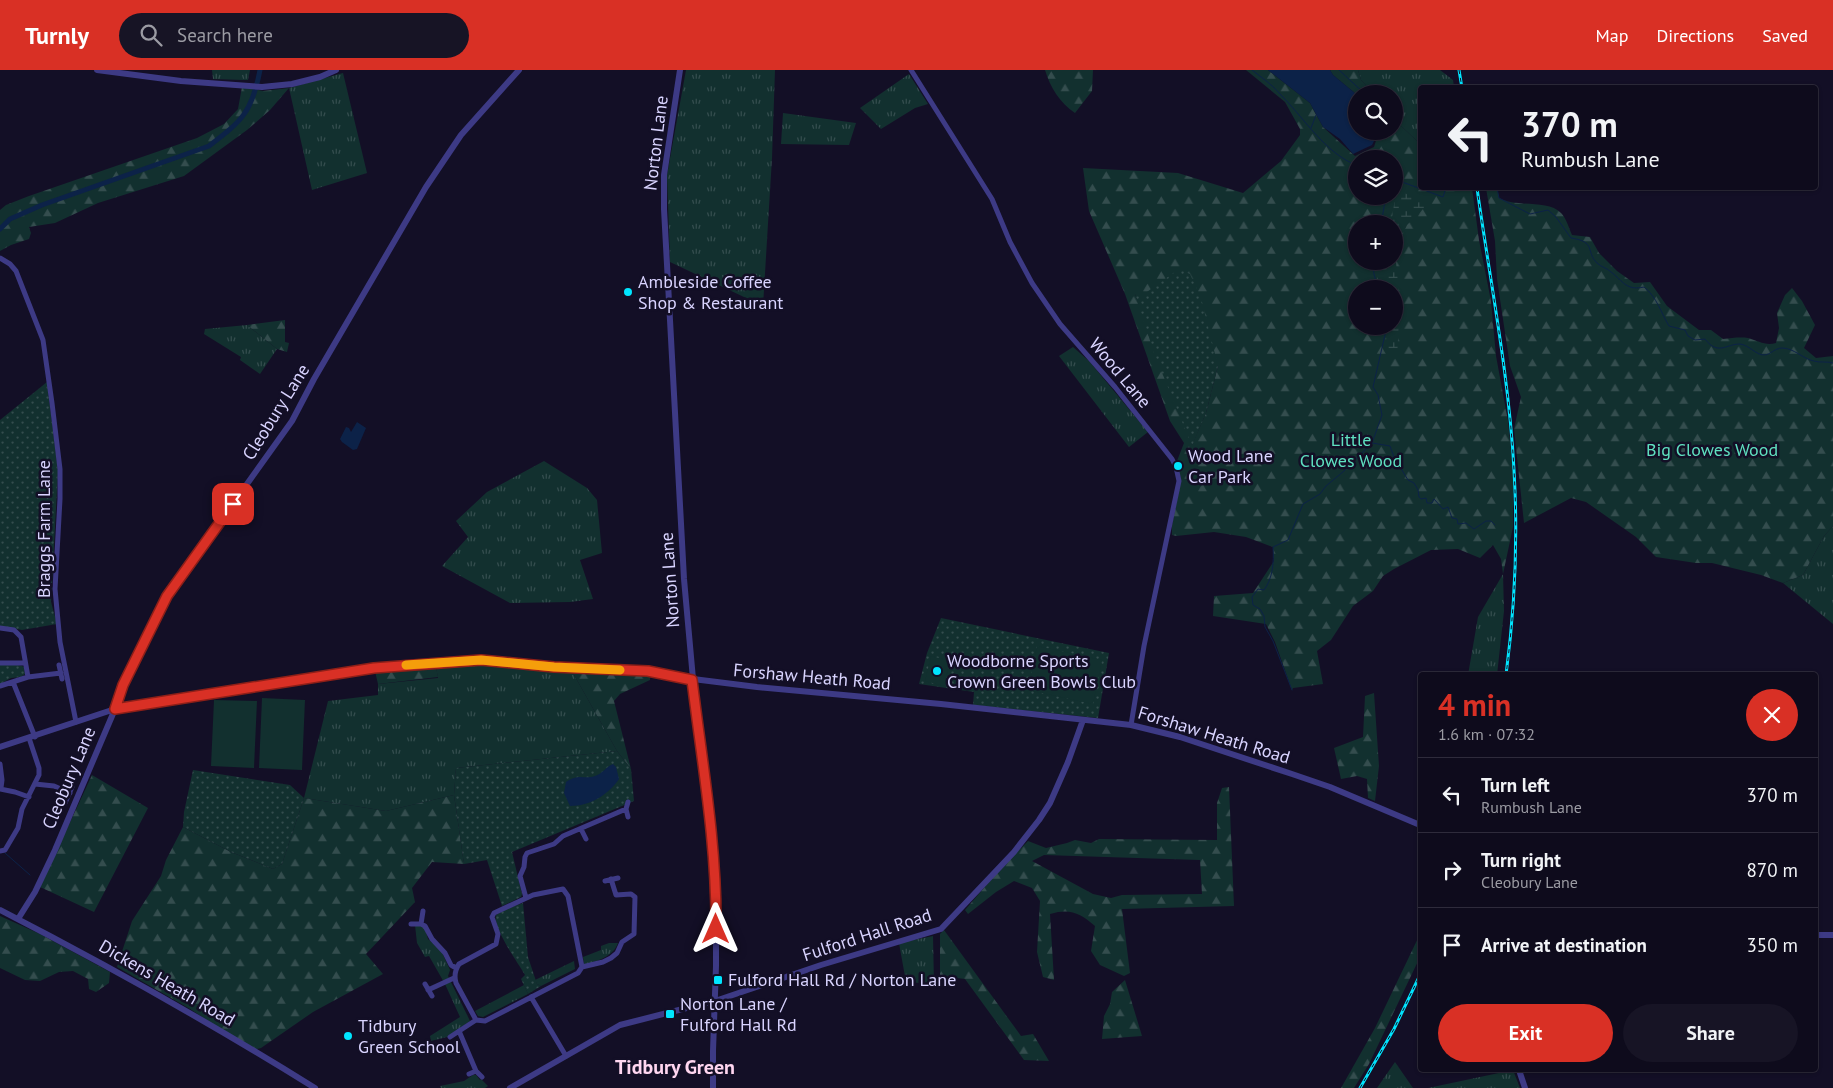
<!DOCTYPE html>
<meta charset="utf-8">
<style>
body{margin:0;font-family:"PT Sans",sans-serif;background:#171425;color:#f1f3f6;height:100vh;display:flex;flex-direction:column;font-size:19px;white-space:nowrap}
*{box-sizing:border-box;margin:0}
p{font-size:16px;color:#9b9ba3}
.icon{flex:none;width:28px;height:28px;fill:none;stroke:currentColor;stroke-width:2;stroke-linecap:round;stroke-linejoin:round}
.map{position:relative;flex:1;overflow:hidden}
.panel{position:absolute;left:1418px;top:602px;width:400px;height:400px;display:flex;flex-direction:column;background:#0e0b1c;border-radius:5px;box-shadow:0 1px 4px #0004,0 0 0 1px #2e2b3b}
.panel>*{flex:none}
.top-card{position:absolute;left:1418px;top:15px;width:400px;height:105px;border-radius:5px;box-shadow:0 1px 4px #0004,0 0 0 1px #2e2b3b;background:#0e0b1c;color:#f1f3f6;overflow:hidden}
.fabs{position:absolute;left:1348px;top:15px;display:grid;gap:10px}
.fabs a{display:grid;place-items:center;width:55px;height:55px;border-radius:50%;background:#0e0b1c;box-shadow:0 1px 4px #0004,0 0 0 1px #2e2b3b;font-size:25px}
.pin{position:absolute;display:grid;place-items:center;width:42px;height:42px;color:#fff;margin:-21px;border-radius:10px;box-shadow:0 2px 8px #0006}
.me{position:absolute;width:55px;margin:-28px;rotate:0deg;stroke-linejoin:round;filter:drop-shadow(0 0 4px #0008)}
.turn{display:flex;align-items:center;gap:18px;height:105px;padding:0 20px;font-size:22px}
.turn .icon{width:65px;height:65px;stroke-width:2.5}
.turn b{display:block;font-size:35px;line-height:42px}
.round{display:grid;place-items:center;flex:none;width:52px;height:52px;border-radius:26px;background:#171425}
.summary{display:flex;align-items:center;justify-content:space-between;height:85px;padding:0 20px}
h1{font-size:30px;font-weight:700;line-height:38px;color:#d93025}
.action{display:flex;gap:10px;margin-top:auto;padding:10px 20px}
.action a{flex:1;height:58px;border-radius:30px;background:#d93025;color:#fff;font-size:20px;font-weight:700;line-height:58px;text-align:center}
.action a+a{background:#171425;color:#f1f3f6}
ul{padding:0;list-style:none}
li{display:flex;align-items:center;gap:15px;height:75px;padding:0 20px;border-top:1px solid #2e2b3b}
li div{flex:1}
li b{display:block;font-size:19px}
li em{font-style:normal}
header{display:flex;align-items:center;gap:30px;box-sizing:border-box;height:70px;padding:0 25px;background:#d93025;color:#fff}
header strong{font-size:24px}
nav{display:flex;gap:28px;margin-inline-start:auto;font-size:18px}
.search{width:350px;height:45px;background:#171425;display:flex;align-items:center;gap:12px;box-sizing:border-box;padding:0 18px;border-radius:28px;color:#9b9ba3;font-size:19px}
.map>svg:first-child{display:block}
.grass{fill:url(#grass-tufts)}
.forest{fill:url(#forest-firs);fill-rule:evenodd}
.wetland{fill:url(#wetland-marsh)}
.park{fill:url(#park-dots)}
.garden{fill:#12302f}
.water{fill:#0c2248}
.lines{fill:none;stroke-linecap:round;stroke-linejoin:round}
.stream{stroke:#0c2248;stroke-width:1}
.canal{stroke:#0c2248;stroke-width:5}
.minor{stroke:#3d3a85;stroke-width:5}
.tertiary{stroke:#3d3a85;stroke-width:6}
.rail-casing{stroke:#00e5ff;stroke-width:3}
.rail{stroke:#130f26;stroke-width:1;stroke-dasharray:4;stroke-linecap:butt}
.route-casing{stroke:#8d1f18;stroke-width:12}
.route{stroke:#d93025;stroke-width:9}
.slow{stroke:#f59e0b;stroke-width:9}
.poi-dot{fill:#00e5ff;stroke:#130f26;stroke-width:2}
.labels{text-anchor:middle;stroke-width:5;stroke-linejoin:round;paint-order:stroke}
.street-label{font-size:18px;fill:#d9d4ff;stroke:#130f26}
.poi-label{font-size:18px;fill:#d9d4ff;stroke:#130f26;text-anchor:start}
.park-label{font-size:18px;fill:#5fe0c0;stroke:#130f26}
.quarter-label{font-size:20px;font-weight:bold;fill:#ffd6f0;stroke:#130f26}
</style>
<header>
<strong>Turnly</strong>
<div class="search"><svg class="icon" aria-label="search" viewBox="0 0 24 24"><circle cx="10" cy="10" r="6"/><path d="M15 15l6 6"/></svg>Search here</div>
<nav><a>Map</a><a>Directions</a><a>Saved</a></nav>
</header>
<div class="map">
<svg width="1833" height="1018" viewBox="0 0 1833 1018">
<defs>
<pattern id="grass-tufts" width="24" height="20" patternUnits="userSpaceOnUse" patternTransform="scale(1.25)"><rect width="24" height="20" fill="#12302f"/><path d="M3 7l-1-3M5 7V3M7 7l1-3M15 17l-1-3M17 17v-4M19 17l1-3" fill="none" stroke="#344d4e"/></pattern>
<pattern id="forest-firs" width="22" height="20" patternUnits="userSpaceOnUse" patternTransform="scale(1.25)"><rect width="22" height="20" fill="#12302f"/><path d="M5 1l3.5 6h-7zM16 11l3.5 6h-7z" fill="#344d4e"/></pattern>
<pattern id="wetland-marsh" width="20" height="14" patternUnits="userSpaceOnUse" patternTransform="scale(1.25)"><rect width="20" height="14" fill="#12302f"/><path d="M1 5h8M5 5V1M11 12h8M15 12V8" fill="none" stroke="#344d4e"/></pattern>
<pattern id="park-dots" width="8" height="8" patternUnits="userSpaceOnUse" patternTransform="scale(1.25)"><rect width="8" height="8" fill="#12302f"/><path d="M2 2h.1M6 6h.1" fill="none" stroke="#344d4e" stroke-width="1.8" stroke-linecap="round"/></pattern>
</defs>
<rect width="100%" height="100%" fill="#130f26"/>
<!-- grass -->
<path class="grass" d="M212 0H250L248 10H244L213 9Z
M686 0H775L772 88 763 236 670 192 667 105Z
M1358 0H1440L1453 10 1454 17 1420 18V69L1417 71 1399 54C1399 43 1394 35 1394 24H1374L1361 10Z
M343 3 367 103 312 120 289 18Z
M909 4 928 34 915 38 881 59 860 38Z
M783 43 856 53 849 75 781 74Z
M247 255 277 279 260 304 240 290 241 287 204 264 205 259Z
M1073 277 1089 291 1148 362 1129 377 1059 286Z
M544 391 587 418 597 430 602 483 580 490 593 529 570 532 510 533 442 496 468 467 456 451 487 422Z
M1833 456V554L1783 513 1803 505 1824 466Z
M1503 504 1504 541 1497 605H1468L1478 547Z
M479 594 573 603 617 681 456 698 454 725 386 741 304 728 328 631 378 625V614L438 608 436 597Z
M415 855H422L425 859 428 869 441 880 450 900 448 906 470 951 447 967 431 971 430 966 460 947 445 914 429 886 425 887 417 873Z
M933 866 934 914 906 912 899 873Z
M609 873H618C613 887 597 891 584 895L583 887 601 880V876Z
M574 891 575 899 541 916 537 914 535 910Z
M524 915 528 924 483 947 478 946 475 941Z
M1395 992 1413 1018H1377Z
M1513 1000 1520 1018H1428Z
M473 1005H476L480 1010 481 1009 488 1016 485 1018H441L440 1016 464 1011Z"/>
<!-- forest -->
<path class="forest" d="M1045 0H1093L1092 21 1075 43C1060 33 1050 17 1045 0Z
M1246 0H1268L1310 33 1323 57 1355 86 1374 77 1379 61H1394V35L1399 42V54L1417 71 1420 69V118H1472L1479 170 1491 231 1496 286 1508 351 1513 402V457L1503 504 1501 489 1493 475 1480 488 1458 479 1431 480 1394 499 1383 506 1373 521 1353 536 1331 570 1317 581 1323 614 1293 618 1292 620 1275 572 1266 554 1213 546 1214 526 1253 523 1274 491 1273 477 1246 467 1214 462 1176 466 1172 465V455L1181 410 1177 391 1184 373 1170 351 1125 224 1089 141 1083 98 1178 103 1243 123 1281 91 1300 65V59L1285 32ZM1356 89H1394V126H1356ZM1356 154H1394V191H1356ZM1356 219H1394V256H1356ZM1135 224H1144L1218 296 1206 343 1192 375Z
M1330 0H1358L1361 10 1374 24H1356L1333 5Z
M242 17 263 21 289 18 270 40 247 60 184 106 98 133 55 153 29 157 31 163 29 169 11 175 0 181V140L6 135 29 126 197 68 224 54 238 39Z
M1486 118H1497L1499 128C1517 138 1548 129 1561 143 1566 148 1569 158 1572 165L1590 167 1599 183 1617 201 1634 213 1650 212 1667 236 1699 260H1711L1723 269C1732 268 1740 267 1748 268 1759 271 1765 276 1776 273L1779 258 1777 243 1785 225 1792 218 1802 231 1815 255 1804 278 1816 288 1833 286V456L1824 466 1803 505 1783 513 1761 505 1712 493H1696L1656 487 1636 467 1586 432 1571 428 1524 453 1514 359 1521 327 1510 296 1497 209 1495 171Z
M285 250V272L289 273 287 282 277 279 247 255Z
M436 597 438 607 378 614 375 601Z
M573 603 650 605V610L620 624 614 631 631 699 617 681Z
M1374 623 1379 696 1375 731 1368 728 1367 709 1357 706 1341 709 1334 678 1363 667 1365 626Z
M92 705 148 738 94 842 40 817Z
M1229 717 1234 836 1122 839 1130 903 1124 906 1100 895 1091 881 1095 856C1080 843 1070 838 1050 844L1054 910 1043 907 1037 882 1040 831 1032 818 1014 811 996 822 968 844 965 840 1002 797 1028 771 1046 778 1067 773 1075 770 1091 773 1099 769 1217 770V733L1222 718ZM1044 785 1200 790 1202 824 1122 825 1111 828 1093 824 1032 791Z
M454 725 464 794 432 792 412 818 415 832 366 884 383 904 313 942 261 978 253 980 190 939 117 897 132 851 161 806 166 790 183 757 231 782 273 799 282 794 304 728 386 741Z
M0 846 40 864 110 902 109 913 96 922 89 919 88 909 73 901 59 902 40 911 25 910 0 898Z
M944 860 1021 966 1033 964 1049 991 1024 990 965 909 940 906V864Z
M1420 864V887L1369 994 1354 1018H1341L1375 958Z
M1125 910 1142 966 1102 969 1104 946 1110 934 1112 922Z"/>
<!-- wetland -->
<path class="wetland" d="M1394 117 1427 135 1407 155 1395 181 1400 236 1397 286 1384 281 1387 256H1394V219H1382L1375 201 1385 191H1394V154H1391L1394 135Z"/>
<!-- park -->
<path class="park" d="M1179 199 1190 204 1201 228 1218 296 1206 343 1192 376 1154 283 1135 224H1144Z
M47 312 58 401 51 532 57 554 22 560 0 556V350Z
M941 548 1109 583 1098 648 973 635 974 622 919 614 927 583Z
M5 593C11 595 19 594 24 597L25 604 21 607 11 608 0 614V595Z
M617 681 631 699 634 731 512 782 522 824 521 827 502 836 487 790 464 794 454 725 456 698Z
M193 700 290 715 304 728 282 794 273 799 231 782 183 757 184 742Z
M523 833 528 887 537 914 541 916 528 924 521 909 525 905C517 891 493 859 496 845L506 839Z"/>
<!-- garden -->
<path class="garden" d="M1037 576 1102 590 1093 634 1028 620Z
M931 586 950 591 944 616 925 611Z
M262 628 305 630 302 700 259 698Z
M214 630 257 631 254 698 211 696Z"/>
<!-- water -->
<path class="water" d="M1268 0H1330L1333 5 1356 24V61H1379L1372 75 1353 84 1340 69 1323 57 1310 33Z
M357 352 366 358 357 379 353 380 342 372 340 369 346 357 349 358 351 362Z
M613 694 616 697 619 709C608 725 590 736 570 736L564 723 566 712C580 703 583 710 595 706 602 704 606 697 613 694Z"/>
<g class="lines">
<!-- stream -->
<path class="stream" d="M1252 0C1262 8 1273 15 1281 25 1304 48 1325 83 1356 95
M1339 0 1365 24
M1311 58 1316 45
M1394 109 1443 127 1446 118
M1497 118 1499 128 1530 144 1548 140 1556 147 1571 168C1597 172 1585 181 1597 193 1601 197 1607 198 1611 202 1623 211 1626 221 1644 217 1657 227 1661 243 1669 256L1685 260 1688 266 1695 270 1705 269C1718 286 1726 274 1740 274 1749 275 1756 285 1764 285 1770 285 1775 278 1782 278 1794 278 1803 289 1814 291 1820 293 1827 291 1833 293
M1381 154 1386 126
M1374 191C1372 202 1375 210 1380 219
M1372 373 1390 376 1394 387 1408 410 1414 413 1418 420 1419 427 1421 429 1426 428 1427 433H1432L1434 429 1443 439 1448 437 1452 448 1457 449 1458 454 1466 453 1474 459 1486 451H1491L1495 455
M1292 620 1273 571 1265 557 1264 546 1260 539 1253 535 1252 527 1258 519 1264 520C1273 508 1274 492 1273 477L1288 470 1303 434 1320 424 1326 416 1344 401 1372 373 1382 345 1378 325 1373 317 1387 256
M5 783 30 805"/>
<!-- canal -->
<path class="canal" d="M0 159 10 149 42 135 209 76C242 51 252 42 260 0"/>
<!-- minor -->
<path class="minor" d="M911 0 992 129 1010 172 1032 213 1060 254 1115 317 1172 389 1176 397 1179 411 1144 576 1131 655
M0 188 10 194 16 201 43 270 52 333 60 399V429L55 519 60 572 76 652
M0 558 14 560 21 567 28 607
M0 593H25
M59 595 62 609
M13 612 35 667
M0 616 28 607 61 603
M0 694 2 710 1 718
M35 714 54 716 70 723
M0 719 15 722 29 727
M628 732 626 739 628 747
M65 733 72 717
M581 759 586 769
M0 781 5 780 18 758 22 739 39 705V698L29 668
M605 811 618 808
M563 819 568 826 582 897 578 903 485 951 476 950 456 913C454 906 455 900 459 894L496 874 498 864 492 847 494 843 533 825Z
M526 828 520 806 524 797 525 787 527 783 554 774 563 766 626 739
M411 854H421L425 856 432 869 445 883 451 895 456 898
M421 854 423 841
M582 897 603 892 611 888 617 883 622 872 634 864 635 827 631 824 616 825 611 809
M425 914 432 926
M428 920 454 908
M531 927 566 986
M459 961 476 1001 482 1007
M450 967 476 950
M469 1004 476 1001"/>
<!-- tertiary -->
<path class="tertiary" d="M97 0 181 11 262 17 292 14 320 7 336 0
M680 0 664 105V139L684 509 693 609 711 753 716 821V896L713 981V1018
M0 677 115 639 374 598 481 590 554 597 648 601 693 609 757 617 941 634 1131 655 1180 667 1292 704 1330 717 1420 755
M0 840C107 895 212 954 315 1018
M18 849 35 822 55 780 115 639 123 615 167 526 292 351 314 309 426 117 461 65 519 0
M1815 865H1833
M1519 1000 1525 1018
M510 1018 620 955 718 930 821 895 941 859 1014 782 1039 750 1050 733 1068 692 1083 650"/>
<defs>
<path id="rail" d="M1459 0 1462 18
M1477 118C1490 211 1509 305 1514 400 1518 468 1515 537 1506 605
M1360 1018 1394 959 1420 905"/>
</defs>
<!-- rail casing -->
<use href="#rail" class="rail-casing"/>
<!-- rail -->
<use href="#rail" class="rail"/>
</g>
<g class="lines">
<defs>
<path id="route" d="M233 434 167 526 123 615 115 639 374 598 481 590 554 597 648 601 692 610C702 692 717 775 716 859"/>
</defs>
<!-- route casing -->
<use href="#route" class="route-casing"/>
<!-- route -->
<use href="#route" class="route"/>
<!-- slow -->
<path class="slow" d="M406 595 481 590 554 597 620 600"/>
</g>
<!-- markers -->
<g class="poi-dot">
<circle cx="628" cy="222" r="5"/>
<circle cx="1178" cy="396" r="5"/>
<circle cx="937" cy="601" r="5"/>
<rect x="713" y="905" width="10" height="10" rx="2.5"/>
<rect x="665" y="939" width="10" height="10" rx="2.5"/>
<circle cx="348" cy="966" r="5"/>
</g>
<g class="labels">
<!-- street labels -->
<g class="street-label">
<text transform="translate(656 73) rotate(-83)" y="6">Norton Lane</text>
<text transform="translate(1120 303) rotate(50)" y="6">Wood Lane</text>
<text transform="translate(276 342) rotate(-58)" y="6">Cleobury Lane</text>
<text transform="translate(44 459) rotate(-90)" y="6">Braggs Farm Lane</text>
<text transform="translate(670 510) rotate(-94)" y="6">Norton Lane</text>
<text transform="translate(812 607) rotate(5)" y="6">Forshaw Heath Road</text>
<text transform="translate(1214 665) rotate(17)" y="6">Forshaw Heath Road</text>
<text transform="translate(69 708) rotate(-67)" y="6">Cleobury Lane</text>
<text transform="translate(867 865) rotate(-18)" y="6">Fulford Hall Road</text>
<text transform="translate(167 913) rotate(30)" y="6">Dickens Heath Road</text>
</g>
<!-- poi labels -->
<g class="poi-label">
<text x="638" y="218">Ambleside Coffee<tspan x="638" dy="21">Shop &amp; Restaurant</tspan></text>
<text x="1188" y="392">Wood Lane<tspan x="1188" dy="21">Car Park</tspan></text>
<text x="947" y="597">Woodborne Sports<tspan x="947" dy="21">Crown Green Bowls Club</tspan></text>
<text x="728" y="916">Fulford Hall Rd / Norton Lane</text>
<text x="680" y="940">Norton Lane /<tspan x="680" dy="21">Fulford Hall Rd</tspan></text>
<text x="358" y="962">Tidbury<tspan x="358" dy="21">Green School</tspan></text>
</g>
<!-- park labels -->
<g class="park-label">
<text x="1351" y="376">Little<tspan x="1351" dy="21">Clowes Wood</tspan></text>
<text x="1712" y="386">Big Clowes Wood</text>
</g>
<!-- quarter labels -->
<g class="quarter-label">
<text x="675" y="1004">Tidbury Green</text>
</g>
</g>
</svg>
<div class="fabs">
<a><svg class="icon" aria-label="search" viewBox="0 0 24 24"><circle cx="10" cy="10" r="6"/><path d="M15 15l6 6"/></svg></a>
<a><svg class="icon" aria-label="layers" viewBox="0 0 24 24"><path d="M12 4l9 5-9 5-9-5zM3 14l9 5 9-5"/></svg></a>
<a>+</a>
<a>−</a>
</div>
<div class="pin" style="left:233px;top:434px;background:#d93025"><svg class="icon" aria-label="arrive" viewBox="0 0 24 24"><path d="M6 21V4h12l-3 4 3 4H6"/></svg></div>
<svg class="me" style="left:716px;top:859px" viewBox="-20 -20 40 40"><path d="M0-17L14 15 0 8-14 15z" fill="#d93025" stroke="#fff" stroke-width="4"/></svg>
<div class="top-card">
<div class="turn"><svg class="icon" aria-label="left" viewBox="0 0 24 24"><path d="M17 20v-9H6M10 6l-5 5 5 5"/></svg><div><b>370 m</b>Rumbush Lane</div></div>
</div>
<section class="panel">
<div class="summary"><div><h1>4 min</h1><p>1.6 km · 07:32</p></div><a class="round" style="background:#d93025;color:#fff"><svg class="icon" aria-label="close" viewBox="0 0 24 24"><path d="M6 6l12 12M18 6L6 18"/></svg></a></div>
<ul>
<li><svg class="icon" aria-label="left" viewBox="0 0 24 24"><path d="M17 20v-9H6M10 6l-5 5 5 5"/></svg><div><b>Turn left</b><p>Rumbush Lane</p></div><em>370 m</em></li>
<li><svg class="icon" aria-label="right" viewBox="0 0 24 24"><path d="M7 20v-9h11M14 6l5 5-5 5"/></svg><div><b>Turn right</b><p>Cleobury Lane</p></div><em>870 m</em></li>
<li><svg class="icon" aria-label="arrive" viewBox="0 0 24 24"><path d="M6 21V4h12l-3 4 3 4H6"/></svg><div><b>Arrive at destination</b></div><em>350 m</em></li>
</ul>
<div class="action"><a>Exit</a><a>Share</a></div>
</section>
</div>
